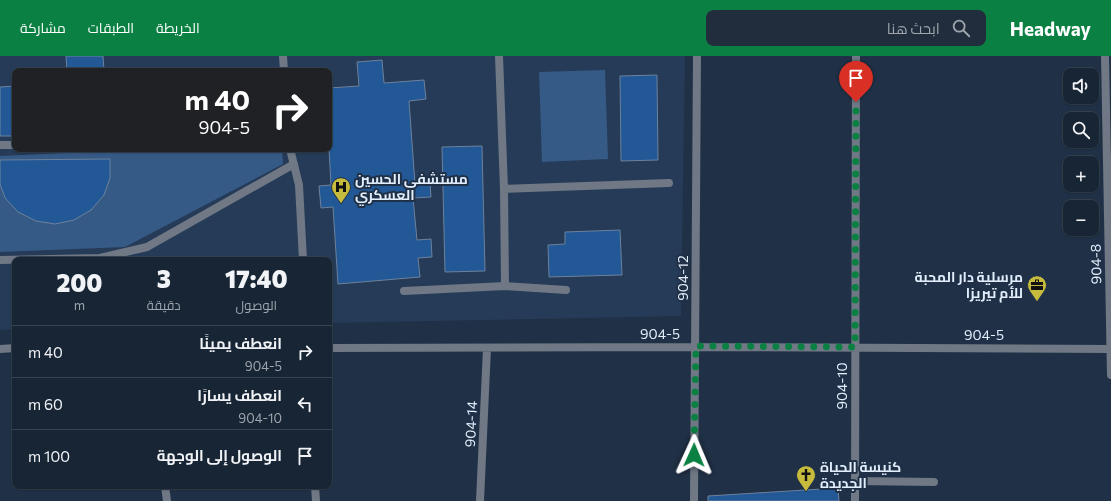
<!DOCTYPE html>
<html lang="ar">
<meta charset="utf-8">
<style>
body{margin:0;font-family:Commissioner,Cairo,sans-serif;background:#212d3d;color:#f1f3f6;direction:rtl;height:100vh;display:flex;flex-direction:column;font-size:15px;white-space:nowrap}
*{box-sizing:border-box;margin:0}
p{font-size:13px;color:#9fa5ad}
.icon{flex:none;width:22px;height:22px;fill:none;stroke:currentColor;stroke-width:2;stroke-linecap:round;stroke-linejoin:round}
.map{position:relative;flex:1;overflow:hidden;direction:ltr}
.details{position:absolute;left:12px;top:201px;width:320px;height:232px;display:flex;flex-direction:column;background:#182535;border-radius:8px;box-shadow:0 1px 3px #0004,0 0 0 1px #364250;direction:rtl}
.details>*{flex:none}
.top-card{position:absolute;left:12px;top:12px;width:320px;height:84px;border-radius:8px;box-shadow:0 1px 3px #0004,0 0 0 1px #364250;direction:rtl;background:#202124;color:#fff;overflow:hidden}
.fabs{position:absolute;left:1063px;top:12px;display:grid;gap:8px}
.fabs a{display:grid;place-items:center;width:36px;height:36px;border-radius:8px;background:#182535;box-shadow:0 1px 3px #0004,0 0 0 1px #364250;font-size:20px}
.pin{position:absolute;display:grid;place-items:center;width:34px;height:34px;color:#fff;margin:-41px -17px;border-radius:50% 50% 50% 0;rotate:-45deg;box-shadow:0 0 4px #0007}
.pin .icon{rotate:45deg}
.me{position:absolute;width:44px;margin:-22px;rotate:1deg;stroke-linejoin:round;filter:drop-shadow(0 0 3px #0008)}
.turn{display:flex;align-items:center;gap:14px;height:84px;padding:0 16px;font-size:18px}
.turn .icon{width:52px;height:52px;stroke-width:2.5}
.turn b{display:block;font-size:28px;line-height:34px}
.eta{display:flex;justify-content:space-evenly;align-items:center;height:68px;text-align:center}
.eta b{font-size:24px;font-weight:800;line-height:28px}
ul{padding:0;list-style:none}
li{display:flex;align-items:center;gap:12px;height:52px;padding:0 16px;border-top:1px solid #364250}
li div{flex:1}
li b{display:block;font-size:15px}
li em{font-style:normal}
header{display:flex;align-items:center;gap:24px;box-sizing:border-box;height:56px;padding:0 20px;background:#0b8043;color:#fff}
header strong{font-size:19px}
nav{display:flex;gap:22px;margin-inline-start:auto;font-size:14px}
.search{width:280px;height:36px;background:#212d3d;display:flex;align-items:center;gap:10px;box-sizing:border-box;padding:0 14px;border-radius:8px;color:#9fa5ad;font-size:15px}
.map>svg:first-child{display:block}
.built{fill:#253b57;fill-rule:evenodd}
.green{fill:#365a86}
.building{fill:#225896;stroke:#6d819b}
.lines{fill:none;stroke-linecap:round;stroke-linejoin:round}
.lane{stroke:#6f7884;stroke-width:8}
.street{stroke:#6f7884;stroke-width:8}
.route{stroke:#0b8043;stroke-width:7;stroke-dasharray:0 12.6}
.labels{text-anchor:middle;stroke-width:4;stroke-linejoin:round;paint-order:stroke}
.poi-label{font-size:14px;font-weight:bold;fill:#e2eefc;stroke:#203147;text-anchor:start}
.street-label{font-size:14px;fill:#e2eefc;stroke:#203147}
</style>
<header>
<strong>Headway</strong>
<div class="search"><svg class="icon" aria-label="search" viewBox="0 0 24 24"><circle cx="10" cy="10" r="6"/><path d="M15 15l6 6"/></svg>ابحث هنا</div>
<nav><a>الخريطة</a><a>الطبقات</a><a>مشاركة</a></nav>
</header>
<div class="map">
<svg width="1111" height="445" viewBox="0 0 1111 445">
<rect width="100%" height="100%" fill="#203147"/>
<!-- built -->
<path class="built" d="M0 0H685L681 260 329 267V204H15V273L0 274ZM15 15H329V93H15Z"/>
<!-- green -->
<path class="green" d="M605 14 608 103 542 106 539 16Z
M154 93H282L283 108 125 191 0 196V100Z"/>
<!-- building -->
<path class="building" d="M66 0H103L104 15H67Z
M382 4 384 27 424 24 426 43 409 45 415 128 430 127 431 141 413 142 417 184 431 183 432 201 418 202 420 221 338 228 333 151 321 152 319 130 331 129 329 93V32L359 30 357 6Z
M657 19 658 104 621 105 620 20Z
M15 30V80H0V31Z
M482 90 485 215 445 216 442 91Z
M110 103V122L104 139 91 154 74 164 55 168 36 165 18 156 5 142 0 128V104Z
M620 174 622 219 549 221 548 189 565 188V176Z
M838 432 839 445H708V440Z"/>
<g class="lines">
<!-- lane -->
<path class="lane" d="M283 0 284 15
M499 0 504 133 669 127
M0 89H15
M290 93 299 129 303 204
M504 133 505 230
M0 204 100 202 147 191 294 108
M404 235 505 230 566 234
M855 425 934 426"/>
<!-- street -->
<path class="street" d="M1105 0 1111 319
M329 292 696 291 1111 293
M0 293 15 292
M165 430 167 445
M315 430 316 445
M480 445 487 292
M694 445 697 0
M855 445 856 0"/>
</g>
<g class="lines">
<!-- route -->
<path class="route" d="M694 399 696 290 855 291 856 46"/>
</g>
<!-- icons -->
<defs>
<symbol id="hospital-pin" viewBox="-11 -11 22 30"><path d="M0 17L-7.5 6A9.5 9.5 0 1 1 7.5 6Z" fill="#c6bb3c" stroke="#203147"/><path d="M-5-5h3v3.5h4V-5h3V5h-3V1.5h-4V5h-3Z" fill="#111"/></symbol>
<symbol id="office-pin" viewBox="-11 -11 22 30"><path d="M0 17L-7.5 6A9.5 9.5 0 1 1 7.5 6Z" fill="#c6bb3c" stroke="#203147"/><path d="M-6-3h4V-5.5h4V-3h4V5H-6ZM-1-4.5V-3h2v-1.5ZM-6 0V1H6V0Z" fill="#111"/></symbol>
<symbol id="church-pin" viewBox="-11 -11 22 30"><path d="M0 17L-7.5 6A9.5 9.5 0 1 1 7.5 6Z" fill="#c6bb3c" stroke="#203147"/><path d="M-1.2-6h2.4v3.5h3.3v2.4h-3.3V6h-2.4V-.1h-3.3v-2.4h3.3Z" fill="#111"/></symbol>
</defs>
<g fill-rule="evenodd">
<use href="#hospital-pin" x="330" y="120" width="22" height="30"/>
<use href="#office-pin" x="1026" y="218" width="22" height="30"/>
<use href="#church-pin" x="795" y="408" width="22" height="30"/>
</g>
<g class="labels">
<!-- poi labels -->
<g class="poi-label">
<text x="355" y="128">مستشفى الحسين<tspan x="355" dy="16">العسكري</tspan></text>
<text x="1023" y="226" text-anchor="end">مرسلية دار المحبة<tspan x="1023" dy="16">للأم تيريزا</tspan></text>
<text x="820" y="416">كنيسة الحياة<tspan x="820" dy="16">الجديدة</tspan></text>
</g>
<!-- street labels -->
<g class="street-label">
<text transform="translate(1096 208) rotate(-91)" y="5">904-8</text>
<text transform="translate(683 222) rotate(-90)" y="5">904-12</text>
<text x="660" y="283">904-5</text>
<text x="984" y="284">904-5</text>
<text transform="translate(842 330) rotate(-90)" y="5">904-10</text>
<text transform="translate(471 368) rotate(-87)" y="5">904-14</text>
</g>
</g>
</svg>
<div class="fabs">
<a><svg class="icon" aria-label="sound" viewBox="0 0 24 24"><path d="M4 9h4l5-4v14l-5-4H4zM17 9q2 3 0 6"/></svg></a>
<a><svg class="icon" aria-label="search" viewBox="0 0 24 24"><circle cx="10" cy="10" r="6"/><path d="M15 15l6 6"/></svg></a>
<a>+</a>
<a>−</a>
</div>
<div class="pin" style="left:856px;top:46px;background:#d93025"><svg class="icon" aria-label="arrive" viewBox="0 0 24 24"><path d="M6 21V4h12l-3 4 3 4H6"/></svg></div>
<svg class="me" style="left:694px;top:399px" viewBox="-20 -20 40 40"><path d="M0-17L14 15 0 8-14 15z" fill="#0b8043" stroke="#fff" stroke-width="4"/></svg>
<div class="top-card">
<div class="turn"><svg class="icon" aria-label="right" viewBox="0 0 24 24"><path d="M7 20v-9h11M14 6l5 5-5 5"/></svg><div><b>40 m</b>904-5</div></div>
</div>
<section class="details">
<div class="eta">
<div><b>17:40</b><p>الوصول</p></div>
<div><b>3</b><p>دقيقة</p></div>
<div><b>200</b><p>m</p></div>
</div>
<ul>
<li><svg class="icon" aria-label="right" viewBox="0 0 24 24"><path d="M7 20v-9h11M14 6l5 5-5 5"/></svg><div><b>انعطف يمينًا</b><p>904-5</p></div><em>40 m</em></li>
<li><svg class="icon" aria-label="left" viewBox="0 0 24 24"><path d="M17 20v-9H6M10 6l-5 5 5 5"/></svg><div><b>انعطف يسارًا</b><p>904-10</p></div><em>60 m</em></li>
<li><svg class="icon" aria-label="arrive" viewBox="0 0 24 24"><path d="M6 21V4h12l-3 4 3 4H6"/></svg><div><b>الوصول إلى الوجهة</b></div><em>100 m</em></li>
</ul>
</section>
</div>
